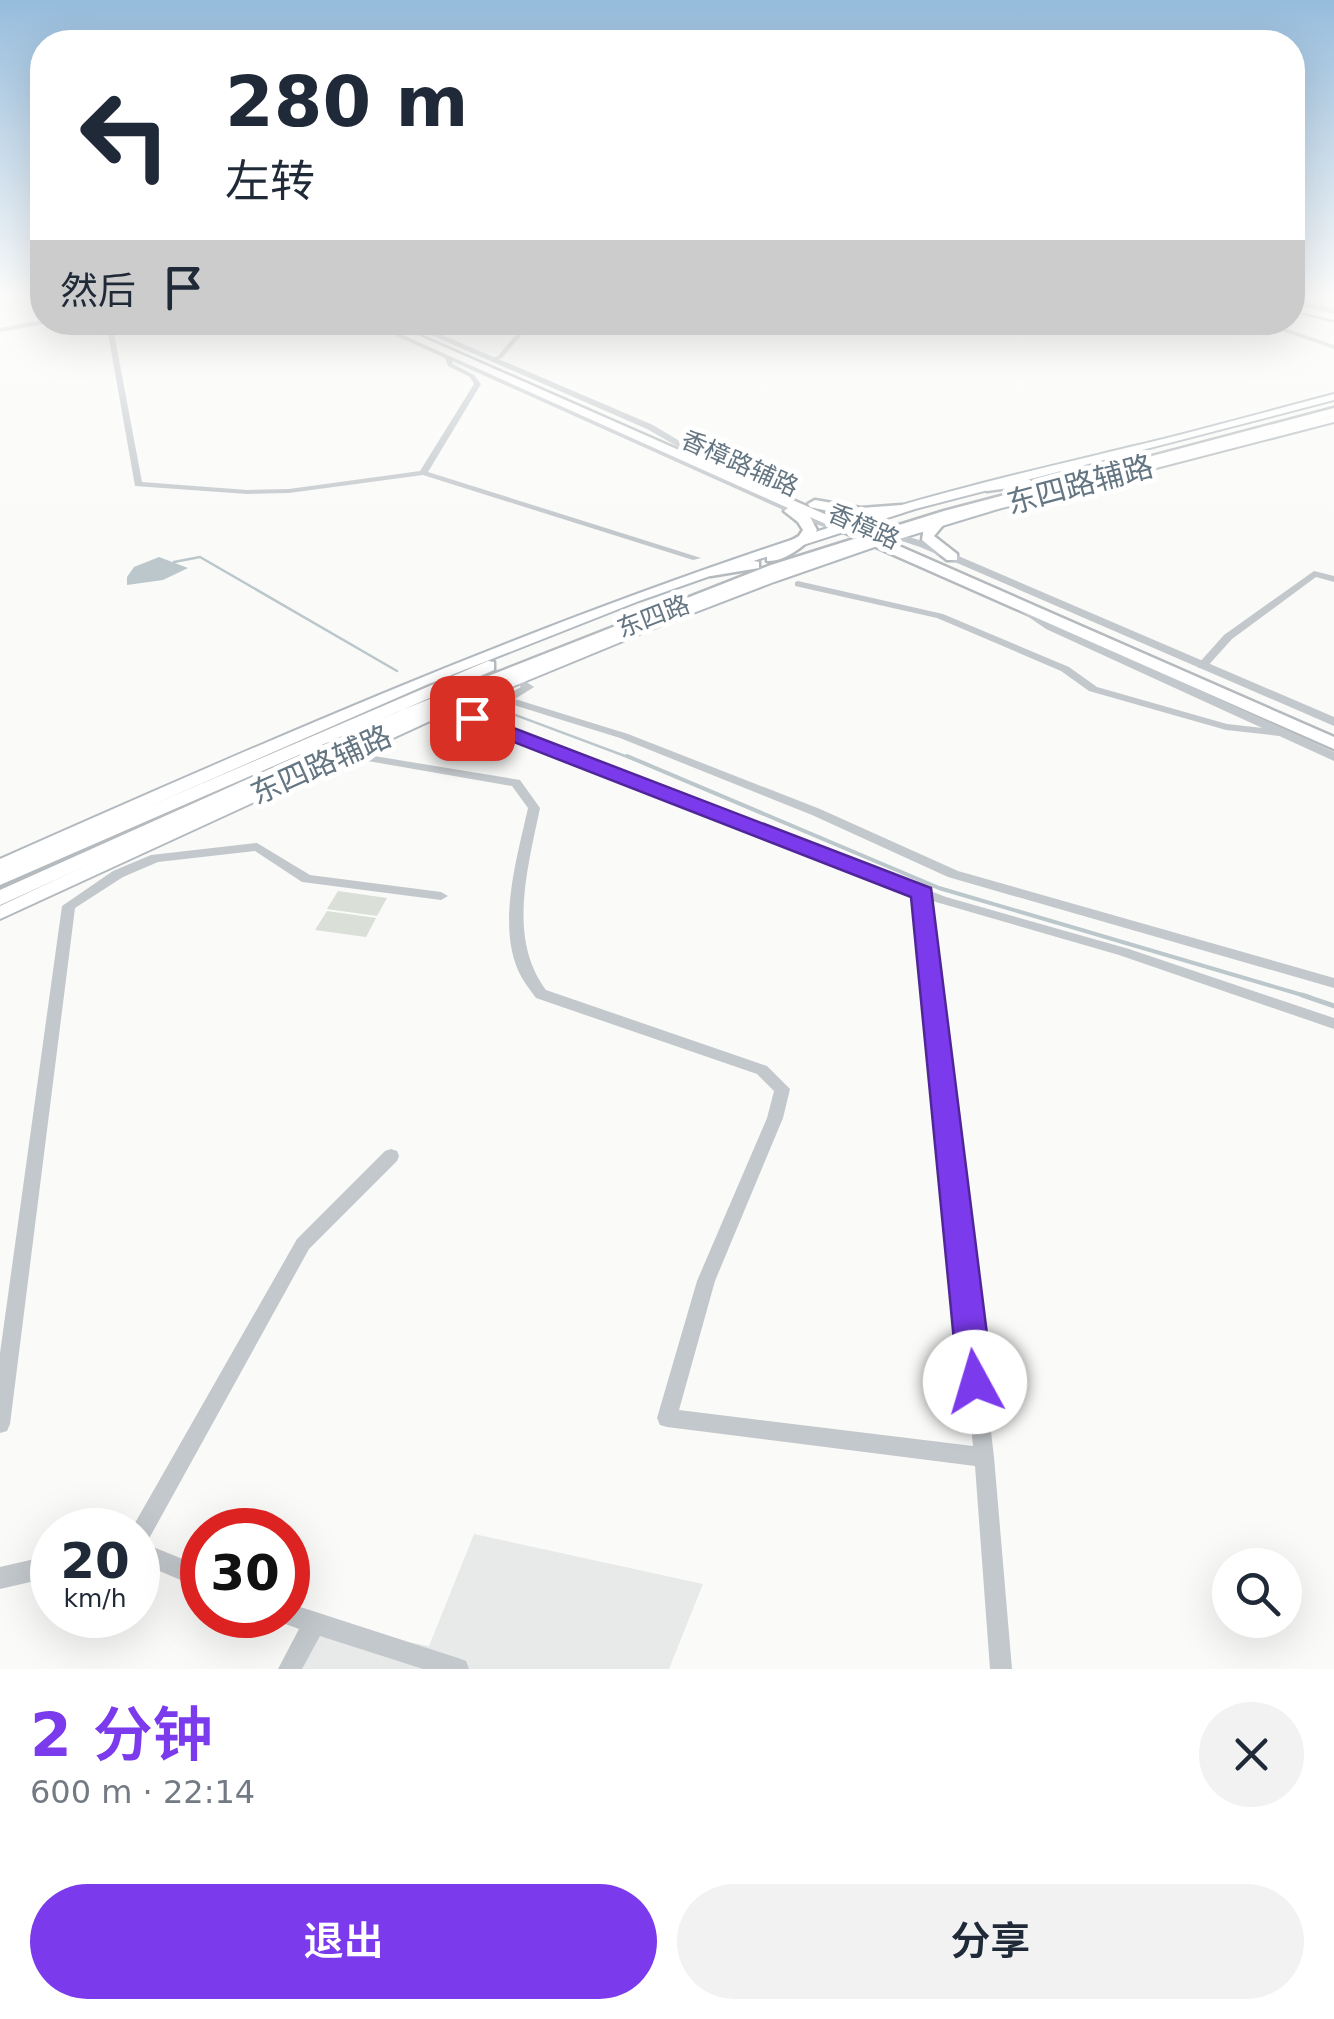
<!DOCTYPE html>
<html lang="zh">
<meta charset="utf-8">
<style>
body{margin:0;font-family:"DejaVu Sans","Noto Sans SC",sans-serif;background:#f2f2f3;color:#1f2937;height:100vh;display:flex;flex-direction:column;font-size:38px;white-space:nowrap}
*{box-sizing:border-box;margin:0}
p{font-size:32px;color:#747a83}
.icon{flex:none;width:55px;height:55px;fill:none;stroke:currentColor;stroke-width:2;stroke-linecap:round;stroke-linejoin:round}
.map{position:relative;height:1669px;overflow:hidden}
.drawer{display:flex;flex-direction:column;background:#fff;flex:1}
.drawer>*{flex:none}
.banner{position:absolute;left:30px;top:30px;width:1275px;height:305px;border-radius:40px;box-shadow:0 10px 40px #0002;background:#fff;color:#1f2937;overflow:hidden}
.buttons{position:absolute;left:1212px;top:1548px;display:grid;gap:20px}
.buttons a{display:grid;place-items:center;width:90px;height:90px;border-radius:50%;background:#fff;box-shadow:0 10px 40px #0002;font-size:50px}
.speed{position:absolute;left:30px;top:1508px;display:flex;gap:20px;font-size:50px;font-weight:700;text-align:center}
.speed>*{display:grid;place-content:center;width:130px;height:130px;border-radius:50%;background:#fff;box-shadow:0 10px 40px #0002;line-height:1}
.speed small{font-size:25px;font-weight:400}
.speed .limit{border:15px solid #d22;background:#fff;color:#111}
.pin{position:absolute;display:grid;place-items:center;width:85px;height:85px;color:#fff;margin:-42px;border-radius:20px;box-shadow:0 5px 15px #0006}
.me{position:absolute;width:110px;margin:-55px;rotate:354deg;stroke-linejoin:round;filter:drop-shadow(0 0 8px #0008)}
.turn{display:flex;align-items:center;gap:35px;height:210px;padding:0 30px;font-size:45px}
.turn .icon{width:130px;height:130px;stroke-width:2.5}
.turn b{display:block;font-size:70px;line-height:85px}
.then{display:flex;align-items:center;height:95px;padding:0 30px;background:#0003;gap:20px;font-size:38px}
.round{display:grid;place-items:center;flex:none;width:105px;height:105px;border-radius:52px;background:#f2f2f3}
.summary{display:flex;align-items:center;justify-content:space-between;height:170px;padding:0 30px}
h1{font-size:60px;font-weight:600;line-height:75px;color:#7c3aed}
.cta{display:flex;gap:20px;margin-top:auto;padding:20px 30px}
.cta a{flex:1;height:115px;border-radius:60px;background:#7c3aed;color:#fff;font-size:40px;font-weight:600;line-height:115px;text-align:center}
.cta a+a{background:#f2f2f3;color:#1f2937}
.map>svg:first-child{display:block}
.built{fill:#e8e9e9}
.green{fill:#dadfd7}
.water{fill:#bbc7cb}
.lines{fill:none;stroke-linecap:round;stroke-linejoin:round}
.stream-far2{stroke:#bbc7cb;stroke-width:2.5}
.stream-far1{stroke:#bbc7cb;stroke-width:4}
.stream{stroke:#bbc7cb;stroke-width:5}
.secondary-casing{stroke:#b3babf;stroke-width:4}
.primary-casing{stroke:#b5babe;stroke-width:5}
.minor{fill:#c3c8cc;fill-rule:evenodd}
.tertiary{fill:#c3c8cc;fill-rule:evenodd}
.secondary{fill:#fff;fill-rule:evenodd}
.primary{fill:#fff;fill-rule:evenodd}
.route{fill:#7c3aed;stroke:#51269a;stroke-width:2.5}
.labels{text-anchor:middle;stroke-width:10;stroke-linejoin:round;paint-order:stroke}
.far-street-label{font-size:25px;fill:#657683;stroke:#fff}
.street-label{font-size:30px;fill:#657683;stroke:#fff}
</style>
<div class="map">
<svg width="1334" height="1669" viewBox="0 0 1334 1669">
<rect width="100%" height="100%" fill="#fafaf8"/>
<!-- built -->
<path class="built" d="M474 1534 703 1584 669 1669H288L314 1625 429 1646Z"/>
<!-- green -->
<path class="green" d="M338 891 387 898 377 916 327 909Z
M327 911 376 918 366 937 315 930Z"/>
<!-- water -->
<path class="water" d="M159 557 188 568 163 580 127 585V577L134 567Z"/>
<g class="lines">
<!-- stream-far2 -->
<path class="stream-far2" d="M174 562 200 557 397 671
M502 710 633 759"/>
<!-- stream-far1 -->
<path class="stream-far1" d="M627 756 939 888 1309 997"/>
<!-- stream -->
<path class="stream" d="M1302 995 1334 1006"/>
<defs>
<path id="secondary" d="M1334 394V400L915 509 747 563 639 601 426 685 0 872V859C277 736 554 615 843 523 944 490 1048 467 1151 442 1212 427 1273 410 1334 394Z
M1334 416V422L998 509 886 543 774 582 662 625 441 716 0 919V906C288 771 577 635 880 537 1029 488 1182 455 1334 416Z"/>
<path id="primary" d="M1292 304 1334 314V320L1292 310Z
M374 322H388L870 534 944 511 1334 408V416L949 518 934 536 957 554V560H947L922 540 924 526 883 539 1334 737V749L869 544 781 571 409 720 0 905V890L397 712 771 565 857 538 810 517 817 530C807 545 785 562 767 561V555L799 536 803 530 798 522 784 511 788 508Z
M1026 478 1033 482 1031 485 987 491 980 487 987 483Z
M815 500 861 508 902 505 909 509C883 525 839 513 810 507L808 504Z
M754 561 759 562V568L711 576 704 572 711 568Z
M488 661 494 662V670L0 885V870Z"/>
</defs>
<!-- secondary casing -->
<use href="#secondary" class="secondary-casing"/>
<!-- primary casing -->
<use href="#primary" class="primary-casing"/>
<!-- minor -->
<path class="minor" d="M106 322H112L114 330 176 322H200L114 333 142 482 247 490 289 489 420 471 474 384 470 377 448 366 445 358 448 356 451 358 453 364 474 375 481 384 428 472 701 558 693 560 423 475 289 493 247 494 135 486Z
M526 322H533L502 358 490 361V359L498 356Z
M1256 322H1267L1334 345V349Z
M1314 571 1334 576V582L1316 577 1232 639 1206 668H1198V664L1224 635Z
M798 581 943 614 1069 667 1097 687 1227 724 1280 730 1286 733 1280 736 1226 730 1089 691 1061 671 937 618 795 586V582Z
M517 676 534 687 515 699 628 734 820 809 958 871 1334 978V988L948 877 812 815 620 738 507 703 481 718 946 897 1129 949 1334 1018V1029L1119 955 929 900 994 1457 1012 1669H990L975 1466 667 1427 660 1425 657 1418 697 1281 767 1118 774 1091 757 1074 536 998C531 991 526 985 522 978 495 931 517 858 528 808L512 786 362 760 356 757 362 754 520 780 540 808C528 867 507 938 546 990L767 1066 790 1089 783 1118 715 1281 679 1410 973 1446 916 895 468 720 466 718 468 716 521 687 512 679Z
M257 843 310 875 441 892 448 896 441 900 302 882 255 851 158 862 123 877 75 908 10 1424 7 1431 0 1433V1353L62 906 113 871 151 855Z
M391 1149 397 1151 399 1156 397 1161 309 1249 146 1544 202 1567V1589L138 1562V1530H131L297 1239 385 1151Z
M52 1555V1577L0 1589V1567Z
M288 1603 458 1658 466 1661 469 1669H423L320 1636 302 1669H278L299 1629 280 1622 277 1615H288Z"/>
<!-- tertiary -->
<path class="tertiary" d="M1292 298 1334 308V312L1292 302Z
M42 320 45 324 0 332V328Z
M365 322H375L855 533 850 536 810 522Z
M401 322H412L653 425 688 446 680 448 647 429Z
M853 521H861L928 543 1334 717V726L920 547 853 525Z
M1024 605 1054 623 1334 752V761L1046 629 1020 611 1018 609Z"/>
<!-- secondary -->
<use href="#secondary" class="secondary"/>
<!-- primary -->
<use href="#primary" class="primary"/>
</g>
<!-- sky -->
<linearGradient id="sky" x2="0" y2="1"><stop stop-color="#96bcdc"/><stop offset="0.56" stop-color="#fdfdfc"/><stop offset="1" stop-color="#fdfdfc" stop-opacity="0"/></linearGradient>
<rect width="1334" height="529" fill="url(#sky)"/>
<!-- route -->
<path class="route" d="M472 712 931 888 993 1382 988 1393 975 1398 963 1393 958 1382 911 897 465 723V714Z"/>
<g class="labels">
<!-- far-street labels -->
<g class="far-street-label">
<text transform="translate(740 463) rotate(24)" y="9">香樟路辅路</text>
<text transform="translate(864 526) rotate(24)" y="9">香樟路</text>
<text transform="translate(653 616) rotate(-21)" y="9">东四路</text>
</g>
<!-- street labels -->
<g class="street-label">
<text transform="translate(1080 485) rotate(-15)" y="10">东四路辅路</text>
<text transform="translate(321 765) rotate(-24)" y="10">东四路辅路</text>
</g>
</g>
</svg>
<div class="buttons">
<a><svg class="icon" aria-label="search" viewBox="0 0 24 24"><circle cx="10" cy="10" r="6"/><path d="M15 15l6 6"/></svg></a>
</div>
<div class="speed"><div>20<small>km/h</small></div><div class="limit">30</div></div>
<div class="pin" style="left:472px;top:718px;background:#d93025"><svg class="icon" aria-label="arrive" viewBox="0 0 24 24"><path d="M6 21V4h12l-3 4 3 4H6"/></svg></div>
<svg class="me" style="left:975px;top:1382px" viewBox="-20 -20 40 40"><circle r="19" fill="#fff"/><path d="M0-13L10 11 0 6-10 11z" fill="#7c3aed"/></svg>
<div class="banner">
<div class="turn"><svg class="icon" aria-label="left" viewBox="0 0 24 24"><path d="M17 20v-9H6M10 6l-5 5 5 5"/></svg><div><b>280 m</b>左转</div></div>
<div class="then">然后<svg class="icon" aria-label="arrive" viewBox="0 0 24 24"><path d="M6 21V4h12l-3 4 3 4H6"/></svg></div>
</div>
</div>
<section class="drawer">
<div class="summary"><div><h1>2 分钟</h1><p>600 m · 22:14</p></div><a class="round"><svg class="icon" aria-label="close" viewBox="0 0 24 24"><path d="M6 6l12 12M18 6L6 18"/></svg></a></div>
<div class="cta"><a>退出</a><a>分享</a></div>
</section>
